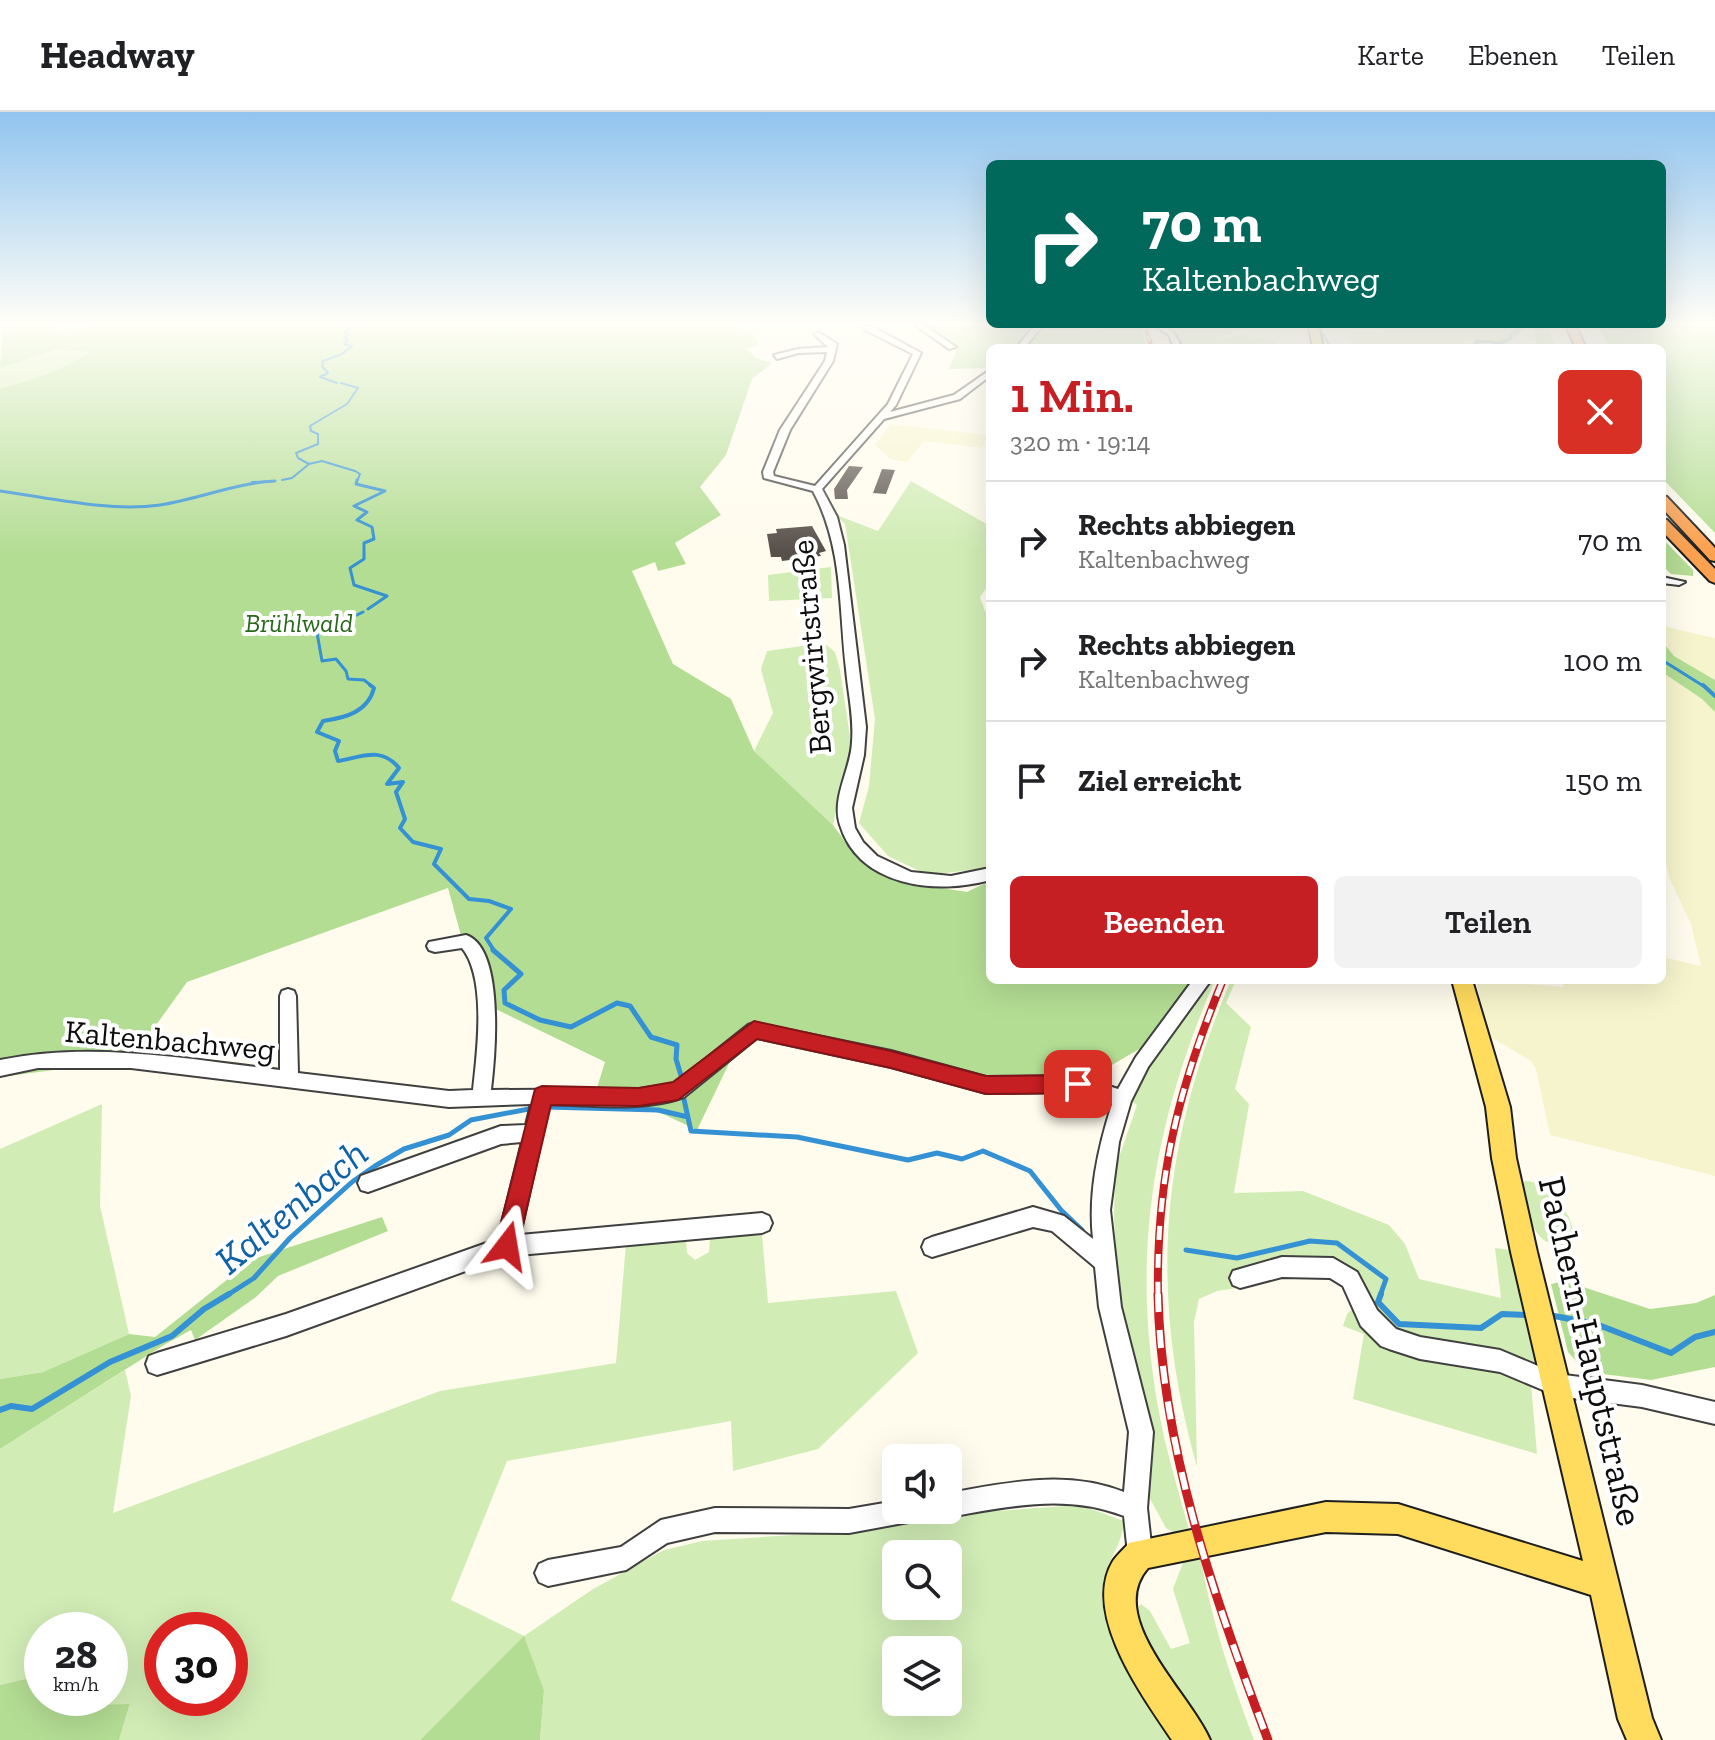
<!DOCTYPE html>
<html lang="de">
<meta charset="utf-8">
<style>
body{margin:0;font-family:"Zilla Slab",serif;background:#f2f2f2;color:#202124;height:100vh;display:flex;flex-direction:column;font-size:30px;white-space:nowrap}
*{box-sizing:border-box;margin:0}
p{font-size:26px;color:#757577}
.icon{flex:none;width:44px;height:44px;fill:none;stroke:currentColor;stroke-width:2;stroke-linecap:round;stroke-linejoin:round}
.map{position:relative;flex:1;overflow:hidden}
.panel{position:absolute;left:986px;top:232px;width:680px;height:640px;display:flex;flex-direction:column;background:#fff;border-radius:12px;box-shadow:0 8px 32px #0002}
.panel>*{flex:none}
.top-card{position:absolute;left:986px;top:48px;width:680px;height:168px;border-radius:12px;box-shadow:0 8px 32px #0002;background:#00695c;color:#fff;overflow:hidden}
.tools{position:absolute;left:882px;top:1332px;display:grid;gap:16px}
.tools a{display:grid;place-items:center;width:80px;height:80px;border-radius:12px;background:#fff;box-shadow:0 8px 32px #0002;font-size:40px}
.speed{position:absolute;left:24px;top:1500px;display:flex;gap:16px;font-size:40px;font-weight:700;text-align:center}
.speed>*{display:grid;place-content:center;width:104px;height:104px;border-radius:50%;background:#fff;box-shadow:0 8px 32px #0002;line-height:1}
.speed small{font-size:20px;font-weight:400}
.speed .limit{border:12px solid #d22;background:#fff;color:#111}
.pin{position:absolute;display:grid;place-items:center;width:68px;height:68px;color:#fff;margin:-34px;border-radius:16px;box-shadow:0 4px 12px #0006}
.me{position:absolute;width:88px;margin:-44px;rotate:14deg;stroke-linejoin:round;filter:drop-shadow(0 0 6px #0008)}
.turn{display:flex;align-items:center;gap:28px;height:168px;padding:0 24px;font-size:36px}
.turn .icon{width:104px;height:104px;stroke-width:2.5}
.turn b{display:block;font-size:56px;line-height:68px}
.round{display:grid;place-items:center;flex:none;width:84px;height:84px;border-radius:12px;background:#f2f2f2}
.summary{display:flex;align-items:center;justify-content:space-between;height:136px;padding:0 24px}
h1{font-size:48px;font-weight:600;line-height:60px;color:#c51e23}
.primary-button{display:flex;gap:16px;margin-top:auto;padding:16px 24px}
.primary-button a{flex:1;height:92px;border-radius:12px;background:#c51e23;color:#fff;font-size:32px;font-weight:600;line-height:92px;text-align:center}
.primary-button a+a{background:#f2f2f2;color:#202124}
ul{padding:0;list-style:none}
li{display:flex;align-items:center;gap:24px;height:120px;padding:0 24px;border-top:2px solid #e0e0e0}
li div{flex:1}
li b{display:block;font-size:30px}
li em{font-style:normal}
header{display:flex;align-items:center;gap:48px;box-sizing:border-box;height:112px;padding:0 40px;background:#fff;border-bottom:2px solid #e0e0e0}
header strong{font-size:38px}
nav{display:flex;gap:44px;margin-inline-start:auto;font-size:28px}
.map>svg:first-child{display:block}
.farmland{fill:#f6f4cc}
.green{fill:#d1ecb5;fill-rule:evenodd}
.forest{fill:#b4dd94}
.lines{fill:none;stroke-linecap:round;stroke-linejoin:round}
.stream-far4{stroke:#3391d4;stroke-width:2}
.stream-far3{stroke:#3391d4;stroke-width:3}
.stream-far2{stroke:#3391d4;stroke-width:4}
.stream-far1{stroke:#3391d4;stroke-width:5}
.stream{stroke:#3391d4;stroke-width:6}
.building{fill:#574f49}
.minor-casing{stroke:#404040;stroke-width:4}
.major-casing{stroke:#1e1e1e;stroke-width:4}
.highway-casing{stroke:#1e1e1e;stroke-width:4}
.minor{fill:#fff;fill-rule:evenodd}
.major{fill:#ffdb5e;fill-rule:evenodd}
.highway{fill:#fca14f;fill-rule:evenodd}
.rail-far2-casing{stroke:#c51e23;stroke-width:4}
.rail-far1-casing{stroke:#c51e23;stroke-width:8}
.rail-casing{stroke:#c51e23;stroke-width:9}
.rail-far2{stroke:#fff;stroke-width:2;stroke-dasharray:6;stroke-linecap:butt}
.rail-far1{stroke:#fff;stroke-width:5;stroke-dasharray:14;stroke-linecap:butt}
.rail{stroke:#fff;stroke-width:6;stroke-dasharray:18;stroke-linecap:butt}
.route{fill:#c51e23;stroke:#801417;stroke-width:2}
.labels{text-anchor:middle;stroke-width:8;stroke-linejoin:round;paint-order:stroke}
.far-park-label{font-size:26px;font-style:italic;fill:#29691a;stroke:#fff}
.street-label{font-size:32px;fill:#0d0d0d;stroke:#fff}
.near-street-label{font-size:38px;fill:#0d0d0d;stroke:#fff}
.near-water-label{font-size:40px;font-style:italic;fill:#1062a6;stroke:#fff}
</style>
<header>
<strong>Headway</strong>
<nav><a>Karte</a><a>Ebenen</a><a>Teilen</a></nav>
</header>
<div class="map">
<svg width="1715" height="1628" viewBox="0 0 1715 1628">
<rect width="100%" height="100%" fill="#fffcee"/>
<!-- farmland -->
<path class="farmland" d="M1384 212H1512L1514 214 1502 227 1479 226 1470 230 1469 236H1350L1347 218 1386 221Z
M890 312 988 323 982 336 924 329 907 350 890 347 875 333Z
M1666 515 1715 526V568L1674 544 1662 529V518Z
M1662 560 1702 587 1715 600V1064L1550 1023 1536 957 1531 949 1489 924 1476 868 1564 875 1563 872 1575 868H1662V845L1701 854 1691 812 1671 770 1662 738Z"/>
<!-- green -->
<path class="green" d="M1160 212H1253L1210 230 1243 223 1275 229 1277 236H1182L1177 223Z
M58 237 90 240C64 259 32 269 0 276V256Z
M911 369 990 414V471L980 485 990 513V754L987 756 928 763 888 744 859 711 869 674 875 607 845 412 834 402 878 419Z
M831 455 832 486 769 489 768 463Z
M824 531 835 540 840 558 851 632 833 713 754 639 773 601 761 557 767 539Z
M1215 868C1149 1021 1128 1160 1164 1325 1172 1358 1182 1392 1191 1425H1181L1166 1416 1148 1383 1150 1345 1118 1172 1114 1106 1115 1057 1137 993 1130 988C1150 949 1181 895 1215 868Z
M1231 868H1236L1226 891 1251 915 1235 977 1249 992 1234 1081 1303 1079 1389 1113 1405 1132 1419 1167 1501 1186 1495 1136 1510 1138 1535 1252 1491 1251 1531 1272 1537 1342 1353 1287 1364 1222 1343 1214 1347 1202 1353 1196 1351 1182 1328 1162 1299 1161 1258 1173 1217 1179 1199 1187 1194 1210 1197 1355C1148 1181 1160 1034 1231 868Z
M102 992 100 1094 129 1222 43 1260 0 1267V1037Z
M1525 1069C1548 1068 1581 1110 1572 1131 1535 1143 1527 1102 1521 1076Z
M762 1123 768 1191 896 1179 918 1241 818 1337 733 1359 731 1309 507 1349 451 1488 524 1524 593 1477 664 1438 702 1429 825 1421 982 1400 1080 1393 1124 1409C1123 1432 1106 1448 1105 1473 1103 1516 1156 1589 1178 1628H540L544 1578 524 1525 420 1628H119L130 1593 68 1594 66 1586H110V1518H42V1563L0 1573V1337L125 1258 131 1284 113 1401 440 1279 616 1251 626 1132 686 1128 687 1141 695 1148 709 1140 710 1126ZM896 1442H948V1494H896ZM162 1518H230V1586H162ZM896 1538H948V1590H896Z
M1200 1443C1211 1507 1231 1567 1254 1628H1207L1134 1516 1136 1497 1141 1492 1150 1499 1171 1537 1190 1531 1173 1477 1184 1448Z"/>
<!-- forest -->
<path class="forest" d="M3 212H54L59 219 114 213 166 215 177 212H728L755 224 759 233 746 236 756 246 772 251 752 267 726 343 700 375 721 403 675 431 686 452 658 459 655 450 632 459 673 552 731 587 754 639 833 713 855 743 896 769 967 780 990 769V868H1193L1141 936 1093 964 1000 969 889 938 760 913 735 939 697 1018 661 1001 592 992 605 950 479 889 448 776 187 870 131 948 0 965V276C31 269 63 259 89 240L58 237 0 256Z
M924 212H1046L1096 218 1099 212H1140L1147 236H990V256L949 257 957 237Z
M1512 212H1546L1556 236H1537L1534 218 1528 215 1507 232 1484 231 1481 236H1469L1475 227 1499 228 1514 217Z
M1593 212H1715V421L1662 366 1664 345 1662 236H1610L1600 218Z
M1662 426 1693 458V464L1671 462 1662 453Z
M1662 529 1674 544 1715 568V600L1702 587 1662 560Z
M382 1105 388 1119 278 1164 256 1185 195 1228 191 1218 164 1233 0 1337V1267L43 1260 129 1222 155 1225 253 1147Z
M1565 1169 1650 1197 1696 1191 1715 1183V1255L1651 1268 1586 1260 1568 1240 1551 1172Z
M524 1524 544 1578 540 1628H420Z
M42 1563V1586H66L68 1594 130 1592 119 1628H0V1573Z"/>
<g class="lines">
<!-- stream-far4 -->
<path class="stream-far4" d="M1280 212 1318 213 1331 236
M1473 236 1477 229 1501 231 1511 226V221L1521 217 1512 212
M337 271 320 265 328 261 322 254 323 249 342 242 352 234 344 232 348 228 344 226 349 223 344 221 355 212
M341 271 358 276 347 292 310 314 311 319 318 322V332L296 341 298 346 309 352 322 349 355 359 360 362 357 370
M282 368 292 366 309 352
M252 370 275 369"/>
<!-- stream-far3 -->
<path class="stream-far3" d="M357 368 356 372 385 379 354 394 367 400 357 408 372 415 374 427 364 431V447L350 456 354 473 387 484 368 497
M0 379C51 386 108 400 160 393 199 387 235 371 275 369
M363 500 330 516 323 509 316 515 322 549 336 547 346 559 348 567 364 568 373 575
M1662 548 1705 575"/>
<!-- stream-far2 -->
<path class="stream-far2" d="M370 573 374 576C368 600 345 606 323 609L317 620 339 629 335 639 338 649C362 645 381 634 399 656L387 672 403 670 396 680 405 707 400 716 413 730 441 737 434 752 469 787 489 789 511 797 486 826 495 840
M1703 573 1715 584"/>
<!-- stream-far1 -->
<path class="stream-far1" d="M493 838 521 862 504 878 505 891 540 908 571 915 617 891 630 894 651 925 677 933 676 947 683 970
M683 983 691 1019 797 1025 908 1048 937 1041 962 1047 983 1039 1030 1059 1061 1098 1082 1118
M547 995 658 998 688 1005
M1186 1138 1237 1146 1310 1129 1337 1131 1386 1167 1380 1184
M226 1184 254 1166 290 1126 352 1070 375 1054 404 1037 449 1023 471 1008 534 996"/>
<!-- stream -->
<path class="stream" d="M1381 1182 1378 1190 1399 1212 1481 1216 1502 1202 1528 1203
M1549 1203 1596 1212 1671 1241 1695 1225 1715 1220
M0 1298 11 1294 32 1297 110 1250 172 1224 204 1197 229 1182"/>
</g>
<!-- building -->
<path class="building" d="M849 354 863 355 847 378 848 387H835L834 377Z
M882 357 895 358 886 382 873 381Z
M812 414 826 439 819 441 821 444 782 449 781 445H771L767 422 777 421 776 417Z"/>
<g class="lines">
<defs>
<path id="minor" d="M914 212H922L956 235 949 237Z
M1036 212H1044L1024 236H1016Z
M1152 212C1169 212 1176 222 1182 236H1174L1169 223Z
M865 214H871L921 241 896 293 890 300 954 283 990 258V264L960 287 884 307 822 377 837 405 844 433 866 615 864 643 852 696 855 716 863 730 877 744 911 760 951 764 990 756V768C937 783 859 775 840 713 831 686 851 657 852 630 854 605 848 581 846 557 839 496 843 435 813 379L764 366 763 360 780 318 825 249 827 240 798 241 777 247 774 243 798 237 828 235 814 222 818 220 837 232 833 249 790 318 773 360 774 364 815 374 888 292 913 242 865 218Z
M1662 465 1685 470 1679 473 1662 471Z
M466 823C505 836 495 945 491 978L639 977 674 972 748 913 754 911 891 939 986 965 1078 964 1118 977 1136 945 1193 868H1211L1148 955 1131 989 1119 1030 1110 1098 1121 1195 1153 1320 1147 1396 1152 1442 1149 1451 1140 1454 1131 1451 1128 1442 1124 1404C1064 1381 1009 1395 948 1405L939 1402 938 1398H948V1381C1009 1371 1064 1357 1124 1380L1129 1320 1099 1195 1095 1155 1052 1119 1033 1115 932 1145 925 1142 922 1135 925 1128 932 1125 1033 1095 1064 1104 1093 1127C1088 1081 1098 1036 1112 992L1078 980 986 981 891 955 757 926 684 985C643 1000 593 993 549 992L520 1123 762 1101 769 1104 772 1111 769 1118 762 1121 507 1144 286 1224 157 1263 149 1260 146 1252 149 1244 157 1241 286 1202 498 1127 522 1030 501 1032 368 1080 361 1078 358 1071 361 1064 501 1014 526 1013 531 992 449 995 131 956H38L0 964V948C92 929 187 947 280 958V884L282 879 288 877 294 879 296 884 298 961 449 979 473 978C477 941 487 866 462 836L435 840 429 838 427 834 429 830Z
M1282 1145 1333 1146 1357 1160 1377 1198 1396 1217 1420 1225 1500 1238 1557 1262 1642 1273 1715 1290V1312L1642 1295 1557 1284 1500 1260 1420 1247 1389 1237 1381 1234 1361 1214 1343 1174 1330 1166 1282 1165 1240 1176 1233 1173 1230 1166 1233 1159Z
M896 1389V1398H928L925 1407 849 1421 715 1420 667 1431 626 1458 548 1474 539 1470 535 1461 539 1452 548 1448 621 1435 661 1408 715 1396 849 1397Z"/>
<path id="major" d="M1308 212H1318L1323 236H1313Z
M1452 868H1472L1510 995 1516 1046 1537 1140 1652 1606 1661 1628H1627L1618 1607 1591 1483 1398 1422 1326 1420 1148 1456C1104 1506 1191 1582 1210 1628H1172C1144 1586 1081 1502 1113 1449 1117 1443 1124 1437 1129 1431L1326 1390 1398 1392 1583 1449 1511 1140 1492 1046 1486 995Z"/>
<path id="highway" d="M1565 212H1575L1586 236H1576Z
M1662 384 1667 385 1715 436V449L1710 448 1662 396Z
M1662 407 1667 408 1715 457V471L1710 469 1662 419Z"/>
</defs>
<!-- minor casing -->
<use href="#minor" class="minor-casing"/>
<!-- major casing -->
<use href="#major" class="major-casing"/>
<!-- highway casing -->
<use href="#highway" class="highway-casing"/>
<!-- minor -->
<use href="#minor" class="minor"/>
<!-- major -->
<use href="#major" class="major"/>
<!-- highway -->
<use href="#highway" class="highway"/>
<defs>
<path id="rail-far2" d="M1144 212 1152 236"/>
<path id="rail-far1" d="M1158 1184C1156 1065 1178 977 1223 868"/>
<path id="rail" d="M1158 1182C1161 1335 1214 1486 1268 1628"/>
</defs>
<!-- rail-far2 casing -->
<use href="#rail-far2" class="rail-far2-casing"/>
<!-- rail-far1 casing -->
<use href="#rail-far1" class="rail-far1-casing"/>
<!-- rail casing -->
<use href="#rail" class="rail-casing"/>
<!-- rail-far2 -->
<use href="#rail-far2" class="rail-far2"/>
<!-- rail-far1 -->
<use href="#rail-far1" class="rail-far1"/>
<!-- rail -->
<use href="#rail" class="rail"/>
</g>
<!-- sky -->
<linearGradient id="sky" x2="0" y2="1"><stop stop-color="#91c4ef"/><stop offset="0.48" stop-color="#fffef7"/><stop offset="1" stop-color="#fffef7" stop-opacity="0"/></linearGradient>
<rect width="1715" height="440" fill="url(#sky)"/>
<!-- route -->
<path class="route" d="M754 909 891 939 986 964 1078 963 1085 965 1088 972 1085 978 1078 981 986 982 891 956 757 927 678 988 639 994 551 993 518 1134 515 1142 507 1145 499 1142 495 1134 535 977 542 974 639 976 673 970Z"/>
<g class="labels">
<!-- far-park labels -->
<g class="far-park-label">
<text x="299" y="520">Brühlwald</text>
</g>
<!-- street labels -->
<g class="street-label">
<text transform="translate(811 535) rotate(-95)" y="11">Bergwirtstraße</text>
<text transform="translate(170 928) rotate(5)" y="11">Kaltenbachweg</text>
</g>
<!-- near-street labels -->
<g class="near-street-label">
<text transform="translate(1591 1239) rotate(77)" y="13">Pachern-Hauptstraße</text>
</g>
<!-- near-water labels -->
<g class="near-water-label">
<text transform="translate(291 1094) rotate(-40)" y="14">Kaltenbach</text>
</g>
</g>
</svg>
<div class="tools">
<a><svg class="icon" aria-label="sound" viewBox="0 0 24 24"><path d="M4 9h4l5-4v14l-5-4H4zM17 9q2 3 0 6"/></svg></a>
<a><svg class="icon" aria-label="search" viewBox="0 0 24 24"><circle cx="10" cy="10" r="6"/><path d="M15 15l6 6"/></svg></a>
<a><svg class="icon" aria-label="layers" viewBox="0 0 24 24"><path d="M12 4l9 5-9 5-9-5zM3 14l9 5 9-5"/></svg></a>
</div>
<div class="speed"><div>28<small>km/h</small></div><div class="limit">30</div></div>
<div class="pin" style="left:1078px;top:972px;background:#d93025"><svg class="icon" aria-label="arrive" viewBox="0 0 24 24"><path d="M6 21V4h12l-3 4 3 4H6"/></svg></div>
<svg class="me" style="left:507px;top:1134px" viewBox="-20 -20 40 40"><path d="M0-17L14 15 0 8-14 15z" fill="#c51e23" stroke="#fff" stroke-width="4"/></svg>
<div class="top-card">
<div class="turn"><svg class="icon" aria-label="right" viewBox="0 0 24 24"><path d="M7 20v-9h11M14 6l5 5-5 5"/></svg><div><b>70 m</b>Kaltenbachweg</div></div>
</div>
<section class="panel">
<div class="summary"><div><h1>1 Min.</h1><p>320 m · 19:14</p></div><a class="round" style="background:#d93025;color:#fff"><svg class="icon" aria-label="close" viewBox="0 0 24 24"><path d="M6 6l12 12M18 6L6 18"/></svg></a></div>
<ul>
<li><svg class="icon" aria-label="right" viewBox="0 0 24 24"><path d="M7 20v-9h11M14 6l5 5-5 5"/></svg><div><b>Rechts abbiegen</b><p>Kaltenbachweg</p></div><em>70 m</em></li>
<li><svg class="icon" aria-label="right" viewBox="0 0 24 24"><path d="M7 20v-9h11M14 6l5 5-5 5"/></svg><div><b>Rechts abbiegen</b><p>Kaltenbachweg</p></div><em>100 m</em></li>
<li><svg class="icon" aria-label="arrive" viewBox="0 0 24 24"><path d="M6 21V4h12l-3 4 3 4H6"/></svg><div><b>Ziel erreicht</b></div><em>150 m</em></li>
</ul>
<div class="primary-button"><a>Beenden</a><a>Teilen</a></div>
</section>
</div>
